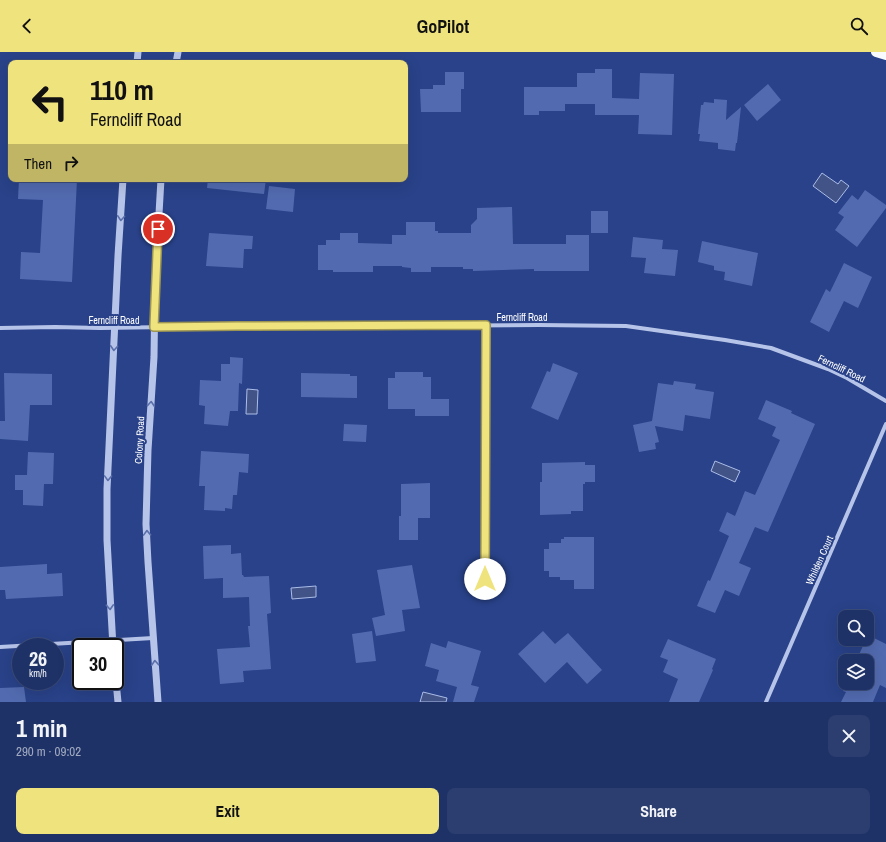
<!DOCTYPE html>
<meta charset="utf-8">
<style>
body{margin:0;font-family:"Archivo Narrow",sans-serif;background:#2c3e70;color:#f1f3f6;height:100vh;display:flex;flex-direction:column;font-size:15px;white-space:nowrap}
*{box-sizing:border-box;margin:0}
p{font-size:13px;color:#a1aac0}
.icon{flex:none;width:22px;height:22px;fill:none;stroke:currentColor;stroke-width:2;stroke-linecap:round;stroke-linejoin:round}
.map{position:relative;height:650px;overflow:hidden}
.side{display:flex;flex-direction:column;background:#1f3267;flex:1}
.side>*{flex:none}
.top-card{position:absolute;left:8px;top:8px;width:400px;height:122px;border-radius:8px;box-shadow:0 4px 16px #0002,0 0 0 1px #3c4d7b;background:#efe37e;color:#111;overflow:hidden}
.buttons{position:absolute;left:838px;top:558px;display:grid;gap:8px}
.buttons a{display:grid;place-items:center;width:36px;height:36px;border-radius:8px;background:#1f3267;box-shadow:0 4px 16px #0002,0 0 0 1px #3c4d7b;font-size:20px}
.speed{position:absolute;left:12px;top:586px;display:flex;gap:8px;font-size:20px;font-weight:700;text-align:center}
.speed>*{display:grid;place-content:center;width:52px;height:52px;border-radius:50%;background:#1f3267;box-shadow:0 4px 16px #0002,0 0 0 1px #3c4d7b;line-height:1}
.speed small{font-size:10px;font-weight:400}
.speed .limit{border:2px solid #111;border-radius:6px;background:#fff;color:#111}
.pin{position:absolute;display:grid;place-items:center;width:34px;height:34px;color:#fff;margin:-17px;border:2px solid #fff;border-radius:50%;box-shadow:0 1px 4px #0007}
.me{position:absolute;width:44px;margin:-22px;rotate:0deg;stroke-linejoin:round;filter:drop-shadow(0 0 3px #0008)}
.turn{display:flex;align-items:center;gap:14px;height:84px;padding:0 16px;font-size:18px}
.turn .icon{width:52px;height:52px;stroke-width:2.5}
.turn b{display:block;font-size:28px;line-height:34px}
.then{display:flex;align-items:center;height:38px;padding:0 16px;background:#0003;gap:8px;font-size:15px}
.round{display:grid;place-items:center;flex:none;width:42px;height:42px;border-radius:8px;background:#2c3e70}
.headline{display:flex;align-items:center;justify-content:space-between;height:68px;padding:0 16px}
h1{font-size:24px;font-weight:800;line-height:30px}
.button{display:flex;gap:8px;margin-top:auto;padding:8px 16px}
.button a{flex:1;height:46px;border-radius:8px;background:#efe37e;color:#111;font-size:16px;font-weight:800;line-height:46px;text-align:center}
.button a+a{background:#2c3e70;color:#f1f3f6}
header{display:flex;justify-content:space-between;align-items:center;height:52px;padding:0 16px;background:#efe37e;color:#111;font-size:18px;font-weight:800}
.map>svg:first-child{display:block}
.water{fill:#425387;stroke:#acbde9}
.building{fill:#526bb0}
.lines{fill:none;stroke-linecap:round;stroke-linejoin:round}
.minor{stroke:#b7c4e9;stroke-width:4}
.tertiary{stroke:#b7c4e9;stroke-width:7}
.primary{stroke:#f9fafe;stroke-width:10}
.oneway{stroke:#5b70ab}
.route-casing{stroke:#9b9452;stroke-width:10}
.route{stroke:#efe37e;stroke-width:7}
.labels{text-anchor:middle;stroke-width:4;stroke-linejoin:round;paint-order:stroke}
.street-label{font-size:10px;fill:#fff;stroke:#294289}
</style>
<header><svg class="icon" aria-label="back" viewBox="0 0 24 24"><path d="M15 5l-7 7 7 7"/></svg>GoPilot<svg class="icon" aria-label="search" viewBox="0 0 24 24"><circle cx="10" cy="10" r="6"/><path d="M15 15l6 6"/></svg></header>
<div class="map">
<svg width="886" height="650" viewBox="0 0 886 650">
<rect width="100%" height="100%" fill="#294289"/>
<!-- water -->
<path class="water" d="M822 121 838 132 841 128 849 134 836 151 813 134Z
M247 337 258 338 257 362H246Z
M715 409 740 419 735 430 711 419Z
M316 534V545L292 547 291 536Z
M423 640 447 646 446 650H420Z"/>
<!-- building -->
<path class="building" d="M595 17H612V46L639 47 640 21 674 22 672 83 638 82 639 63H595V52H565V59H539V63H524V35H577V21H595Z
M445 20H464V37H461V60H421L420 37H433V33H445Z
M768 32 781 48 757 69 744 53Z
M714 47 727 48 726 68 741 55 737 91H736L735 99 718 97V91L699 89 700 82H698L701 53H703L704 50 714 51Z
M19 127H77L72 230 20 227 21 200 40 201 43 148 18 147Z
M208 127H266L264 142 207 136Z
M269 134 295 137 293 160 266 157Z
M865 138 886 153V156L857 195 835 178 844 165 838 161 852 143 858 148Z
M512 155 513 192H566V183H589V219H534V217L473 219V217H463V215H431V220H411V216L402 215V214H373V220H333V218H318V193H326V188H340V181H358V191L392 192V183H406V170H435V179H438V181H471V173L477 167V156Z
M591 159H608V181H591Z
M209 181 253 184 252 197H244L243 216 206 214Z
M633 185 663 188 662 197 678 198 675 224 644 221 646 206 631 205Z
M702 189 758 201 752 234 724 228 725 220 714 218V214L698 210Z
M844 211 872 225 858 256 844 249 829 280 810 270 826 237 830 240Z
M230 305 243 306 242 332 239 331 238 359H230L228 374 204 372 205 354 199 353 200 328 221 329V312H230Z
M553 311 578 321 558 368 531 356 547 319 550 320Z
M395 320H423V325H431V347H449V364H415V357H388V326H395Z
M4 321 52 322V353H30L28 389 0 387V369H5Z
M301 321 350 322V324H357V346L301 345Z
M674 329 696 332 695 337 714 340 710 367 685 363 683 379 655 374 659 390 655 391 656 397 639 400 633 373 652 369 658 331 673 333Z
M766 348 792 359 791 361 815 372 768 480 755 475 739 511 751 516 739 544 725 538 715 561 697 554 708 528 710 529 729 484 719 479 727 460 735 464 745 439 755 443 780 388 772 384 776 375 758 367Z
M344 372 367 373 366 390 343 389Z
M201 399 249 402 248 421 239 420 237 443H233L232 457 225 456V459L204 458 205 434H199Z
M28 400 54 401 53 432H44L43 454 23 453V438H15V423H27Z
M585 410V413H595V430H585V432H583V459H571V462L540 463V430H542V411Z
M430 431V466H418V488H399V464H401V432Z
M564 485H594V537H574V528H560V525H549V519H544V497H549V491H561V487H564Z
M231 493V502L241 501 242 523H243L244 525 269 524 271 561 267 562 271 617 243 619 244 630 220 632 217 597 250 595 248 574H250L249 545 223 546V526L204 527 203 494Z
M47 512V522L62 521 63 544 6 547 5 538H0V515Z
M412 513 420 556 402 558 405 579 376 584 372 566 385 563 377 518Z
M372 579 376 609 356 611 352 582Z
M543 579 555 592 568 581 602 618 587 632 567 610 545 631 518 602Z
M868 583 886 592V636L880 633 873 650H841L846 640 843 639 846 631H867V609H856Z
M668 587 716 607 712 617 713 618 699 650H669L678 627 663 620 668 608 660 605Z
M448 589 481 599 471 633 479 635 474 650H453L457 635 436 629 439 618 425 614 431 591 446 596Z
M24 635 26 650H0V636Z"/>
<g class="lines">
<!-- minor -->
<path class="minor" d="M0 276 55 275 100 276 237 274H389L539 273 626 274 725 288 771 296 828 317 847 326 886 349
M485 527 486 273
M0 595 153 586
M766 650 886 372"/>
<!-- tertiary -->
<path class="tertiary" d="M137 11 138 0
M176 11 178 0
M113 595 107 488V437L118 204 123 127
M115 619 118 650
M158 650 148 510 146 472 148 398 154 305 155 231 161 127"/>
<!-- primary -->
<path class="primary" d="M876 0 886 3"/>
</g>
<!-- one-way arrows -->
<defs><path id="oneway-chevron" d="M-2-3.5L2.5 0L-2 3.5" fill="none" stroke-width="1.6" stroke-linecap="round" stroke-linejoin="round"/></defs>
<g class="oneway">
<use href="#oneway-chevron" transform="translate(121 166) rotate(94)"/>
<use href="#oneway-chevron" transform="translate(114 296) rotate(94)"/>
<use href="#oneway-chevron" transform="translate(151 352) rotate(-86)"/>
<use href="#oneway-chevron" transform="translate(108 426) rotate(92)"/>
<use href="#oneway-chevron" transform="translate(147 481) rotate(-92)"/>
<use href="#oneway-chevron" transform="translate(110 555) rotate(87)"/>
<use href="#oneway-chevron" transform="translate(155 611) rotate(-94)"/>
</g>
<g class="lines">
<defs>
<path id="route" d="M158 177 154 275 237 274 486 273 485 527"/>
</defs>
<!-- route casing -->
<use href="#route" class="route-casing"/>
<!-- route -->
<use href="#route" class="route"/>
</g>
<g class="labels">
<!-- street labels -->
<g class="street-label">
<text x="522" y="269">Ferncliff Road</text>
<text x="114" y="272">Ferncliff Road</text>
<text transform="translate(842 316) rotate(26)" y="4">Ferncliff Road</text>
<text transform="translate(139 388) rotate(-87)" y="4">Colony Road</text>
<text transform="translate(819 508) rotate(-66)" y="4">Whilden Court</text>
</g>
</g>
</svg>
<div class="buttons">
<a><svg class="icon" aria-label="search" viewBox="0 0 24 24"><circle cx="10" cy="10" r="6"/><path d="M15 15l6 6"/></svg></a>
<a><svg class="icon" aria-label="layers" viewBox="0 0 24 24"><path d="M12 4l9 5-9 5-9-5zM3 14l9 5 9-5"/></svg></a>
</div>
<div class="speed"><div>26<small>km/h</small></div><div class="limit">30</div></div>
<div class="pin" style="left:158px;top:177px;background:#d93025"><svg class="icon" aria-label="arrive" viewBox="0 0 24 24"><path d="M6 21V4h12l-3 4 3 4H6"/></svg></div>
<svg class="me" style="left:485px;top:527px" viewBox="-20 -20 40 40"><circle r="19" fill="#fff"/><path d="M0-13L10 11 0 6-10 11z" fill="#efe37e"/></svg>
<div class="top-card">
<div class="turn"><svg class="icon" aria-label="left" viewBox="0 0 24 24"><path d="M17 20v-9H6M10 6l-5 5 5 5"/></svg><div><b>110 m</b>Ferncliff Road</div></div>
<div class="then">Then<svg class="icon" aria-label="right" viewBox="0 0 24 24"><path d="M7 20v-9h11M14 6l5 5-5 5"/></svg></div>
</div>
</div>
<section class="side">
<div class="headline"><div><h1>1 min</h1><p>290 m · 09:02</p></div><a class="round"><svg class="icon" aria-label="close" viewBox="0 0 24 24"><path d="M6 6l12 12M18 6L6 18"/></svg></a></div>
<div class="button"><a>Exit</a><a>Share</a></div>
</section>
